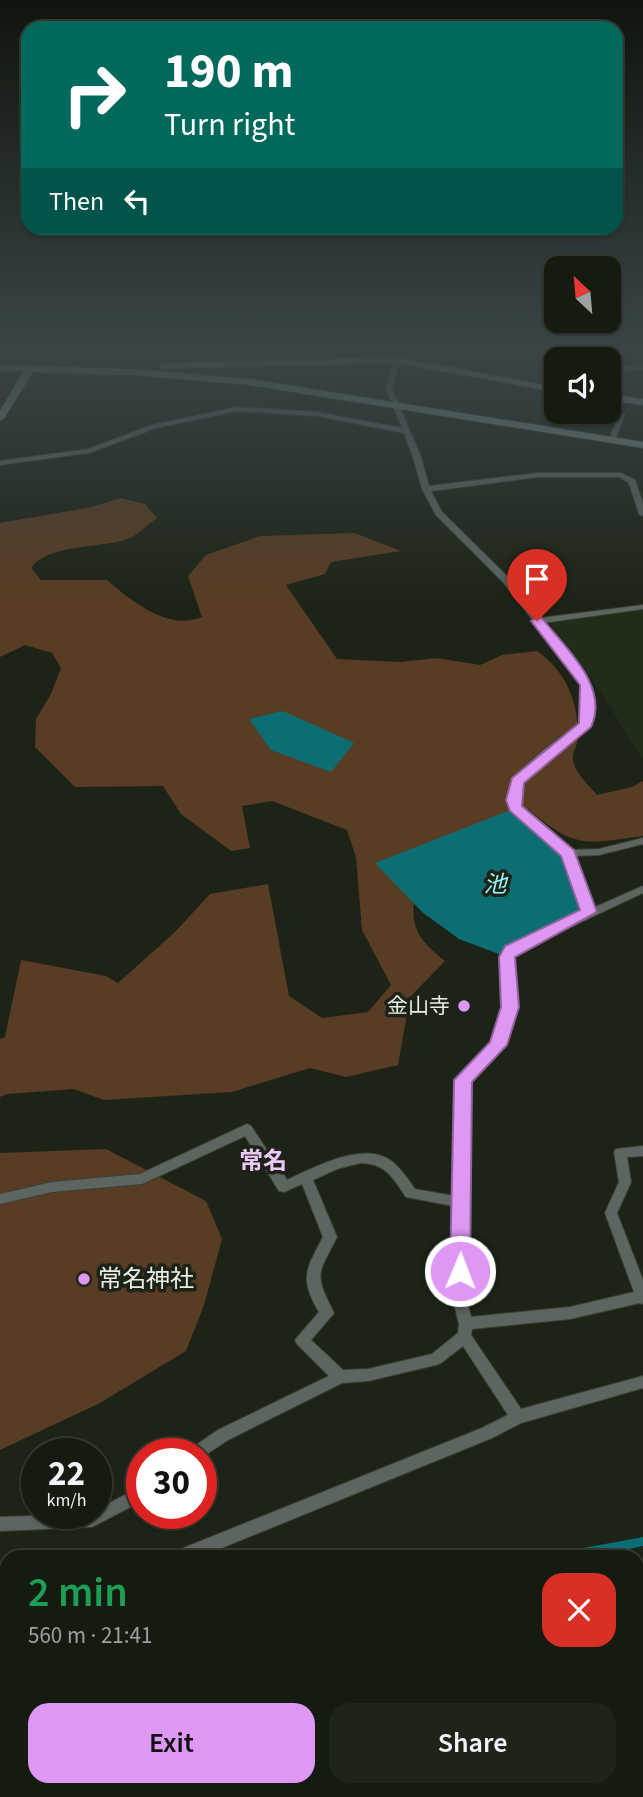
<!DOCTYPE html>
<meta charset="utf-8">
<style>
body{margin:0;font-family:"Source Sans 3","Noto Sans JP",sans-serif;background:#1f241a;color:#f1f3f6;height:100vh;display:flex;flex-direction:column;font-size:26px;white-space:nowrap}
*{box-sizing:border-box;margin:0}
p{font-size:23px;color:#9ea19f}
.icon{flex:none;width:38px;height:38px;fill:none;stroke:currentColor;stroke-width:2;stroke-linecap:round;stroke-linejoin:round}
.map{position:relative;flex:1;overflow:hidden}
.panel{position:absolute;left:0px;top:1550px;width:644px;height:247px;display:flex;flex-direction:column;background:#161b11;border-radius:21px 21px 0 0;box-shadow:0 2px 5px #0004,0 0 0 2px #353931}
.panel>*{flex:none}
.guide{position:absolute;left:21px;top:21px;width:602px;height:214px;border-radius:21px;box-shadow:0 2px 5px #0004,0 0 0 2px #353931;background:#00695c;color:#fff;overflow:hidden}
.needle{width:46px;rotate:334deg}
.tools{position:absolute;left:544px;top:256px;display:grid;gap:14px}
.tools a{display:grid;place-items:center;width:77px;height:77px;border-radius:14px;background:#161b11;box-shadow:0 2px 5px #0004,0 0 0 2px #353931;font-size:35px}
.speed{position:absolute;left:21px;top:1438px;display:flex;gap:14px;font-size:35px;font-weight:700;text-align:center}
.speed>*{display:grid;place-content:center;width:91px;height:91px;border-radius:50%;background:#161b11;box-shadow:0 2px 5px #0004,0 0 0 2px #353931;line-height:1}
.speed small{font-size:18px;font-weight:400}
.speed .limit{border:10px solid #d22;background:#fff;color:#111}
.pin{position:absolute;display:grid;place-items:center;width:60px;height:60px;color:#fff;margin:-72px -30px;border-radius:50% 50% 50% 0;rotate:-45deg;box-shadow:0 0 7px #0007}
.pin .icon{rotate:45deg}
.me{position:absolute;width:77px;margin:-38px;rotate:1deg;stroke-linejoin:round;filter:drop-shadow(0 0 5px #0008)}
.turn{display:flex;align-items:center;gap:24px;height:147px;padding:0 28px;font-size:32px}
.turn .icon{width:91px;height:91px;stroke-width:2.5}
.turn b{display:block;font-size:49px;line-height:60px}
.then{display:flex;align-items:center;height:66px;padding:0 28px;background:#0003;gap:14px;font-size:26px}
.round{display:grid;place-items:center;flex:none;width:74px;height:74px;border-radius:21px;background:#1f241a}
.summary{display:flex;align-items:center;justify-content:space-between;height:119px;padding:0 28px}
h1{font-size:42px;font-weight:600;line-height:52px;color:#1e9e55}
.cta{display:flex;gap:14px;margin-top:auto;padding:14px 28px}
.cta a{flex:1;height:80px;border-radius:21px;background:#de98f3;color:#111;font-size:28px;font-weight:600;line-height:80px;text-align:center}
.cta a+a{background:#1f241a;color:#f1f3f6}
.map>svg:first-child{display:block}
.built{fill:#222d19}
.green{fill:#583c23}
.water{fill:#0c6e73}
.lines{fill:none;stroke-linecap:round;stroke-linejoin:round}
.stream{stroke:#0c6e73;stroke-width:6}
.street-casing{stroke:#3a4034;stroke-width:2}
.secondary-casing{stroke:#3a4034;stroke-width:2}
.street{fill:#5d6561;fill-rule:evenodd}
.secondary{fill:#7e8b85;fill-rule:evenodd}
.route{fill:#de98f3;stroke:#90639e;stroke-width:2}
.poi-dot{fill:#de98f3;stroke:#1d2417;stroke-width:2.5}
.labels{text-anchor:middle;stroke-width:7;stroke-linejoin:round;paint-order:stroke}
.poi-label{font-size:21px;fill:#e9eee5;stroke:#1d2417;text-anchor:end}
.water-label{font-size:23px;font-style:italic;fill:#98f4f9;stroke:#1d2417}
.quarter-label{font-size:24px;font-weight:bold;fill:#efc8fb;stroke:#1d2417}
.near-poi-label{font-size:24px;fill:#e9eee5;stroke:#1d2417;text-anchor:start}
</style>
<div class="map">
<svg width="643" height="1797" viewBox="0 0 643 1797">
<rect width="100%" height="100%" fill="#1d2417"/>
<!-- built -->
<path class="built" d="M643 609V759L593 680 548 622Z"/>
<!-- green -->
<path class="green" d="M121 498 145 504 157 518C148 524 139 534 130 538 103 549 48 543 31 568L41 580H107C133 602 168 631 202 617L188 576 206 555 260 536 355 533 401 551 331 562 325 574 286 585 337 659 400 662 437 658 480 665 502 655 537 651C567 672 581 706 577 743 576 748 572 754 573 759 574 773 589 785 597 795L632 787 643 781V836C585 844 575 849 528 809L480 830 420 873C410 917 407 931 445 961L410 997 398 1065 346 1077 310 1068 232 1092 104 1100 74 1089 7 1094 0 1097V1039L5 1037 21 960 106 976 118 983 175 932 210 894 268 884 289 996 322 1018 368 1012 391 985 362 930 356 857 347 830 272 801 242 806 250 848 231 851 181 814 163 786 75 787 35 747 36 719 51 694 61 668 52 653 25 645 0 657V523L92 507Z
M106 1149 206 1201 222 1239 204 1305 186 1351 98 1404 0 1450V1153Z"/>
<!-- water -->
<path class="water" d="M283 711 354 743 331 772 271 750 249 719Z
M513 809 565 854 586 911 509 948 504 956 459 939 422 912 375 863Z
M643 1537V1546L591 1557H535Z"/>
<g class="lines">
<!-- stream -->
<path class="stream" d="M0 1674 7 1672
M0 1730 3 1797
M400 1790 401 1797"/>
<defs>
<path id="street" d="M284 350H290L291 362 286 361Z
M571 350H578L586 359H579Z
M397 358 400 360 392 389 421 457 429 486 538 473H621L635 480 643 503V516L639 514 629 483 619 477H538L431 491 442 512 509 578 540 618 643 605V609L543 623 591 685V724C563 750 520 762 520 807L570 850 599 849 643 838V844L599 855 574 856 593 908 643 886V893L515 953 512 957 516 1007 504 1045 469 1081 470 1181 465 1202 466 1296 471 1317 570 1307 634 1292 605 1213 619 1182 614 1152 616 1149 643 1146V1156L627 1157 631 1182 617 1213 643 1280V1304L640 1303 570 1319 472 1329 471 1335 521 1409 643 1376V1388L521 1423 492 1438 197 1558H169L171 1553 482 1428 508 1415 463 1346 441 1363 436 1365 368 1381 342 1383 228 1440 201 1458V1454H188L190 1449 218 1430 329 1376 297 1344 295 1340 319 1312C299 1278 306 1270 323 1237L302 1184 284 1192 279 1191 245 1136 142 1184 52 1192 0 1204V1194L52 1182 140 1174 247 1124 251 1126 287 1180C313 1168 362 1141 390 1160 400 1167 408 1179 415 1189L454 1196 458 1181 457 1080 493 1043 504 1007 502 957 507 947 584 912 563 854 510 808C510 766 551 745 581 723L583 685 503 582 436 515 422 489 413 457 404 433 317 416 237 411 156 428 89 453 0 465V461L88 449 152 425 237 407 317 412 402 428 386 389 394 360ZM360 1163C386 1163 393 1178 406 1197L453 1206 452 1296 459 1324 458 1333 432 1354 368 1369 343 1370 311 1340 334 1313C314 1273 317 1276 337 1237L313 1180 337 1169Z
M556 359V363L544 364 541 362Z
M643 365V369L609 372V368Z
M620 413 625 414 615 440 610 441 609 440Z
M142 1486V1501L92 1527 0 1531V1517L96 1514V1510Z
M7 1622V1638L0 1641V1625Z"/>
<path id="secondary" d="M397 357 556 387V392L397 363 162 369 158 366 162 363Z
M0 365 132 369 250 379 643 442V448L250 385 132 375 33 372 4 418 0 421V411L24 371H0Z
M609 394 643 399V405L609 400Z"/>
</defs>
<!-- street casing -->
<use href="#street" class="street-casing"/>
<!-- secondary casing -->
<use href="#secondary" class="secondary-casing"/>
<!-- street -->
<use href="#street" class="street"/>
<!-- secondary -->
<use href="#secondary" class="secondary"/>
</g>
<!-- sky -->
<linearGradient id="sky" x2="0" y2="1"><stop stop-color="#10140d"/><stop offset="0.58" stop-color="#3a4547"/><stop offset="1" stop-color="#3a4547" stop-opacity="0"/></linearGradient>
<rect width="643" height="602" fill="url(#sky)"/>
<!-- route -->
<path class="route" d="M537 617 542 618C565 648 610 686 591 727L524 783 522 806 574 850 597 912 515 957 519 1007 507 1045 472 1082 470 1271 467 1277 460 1280 453 1277 450 1271 454 1080 490 1042 501 1007 499 957 505 946 580 910 561 856 510 811 506 800 512 778 579 723 580 685 531 621Z"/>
<!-- markers -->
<g class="poi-dot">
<circle cx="464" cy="1006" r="7"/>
<circle cx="84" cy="1279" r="7"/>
</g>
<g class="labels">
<!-- poi labels -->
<g class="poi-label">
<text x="450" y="1013">金山寺</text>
</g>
<!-- water labels -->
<g class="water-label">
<text x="495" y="892">池</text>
</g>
<!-- quarter labels -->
<g class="quarter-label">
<text x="263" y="1169">常名</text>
</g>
<!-- near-poi labels -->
<g class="near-poi-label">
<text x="98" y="1287">常名神社</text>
</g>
</g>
</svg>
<div class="tools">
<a><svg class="needle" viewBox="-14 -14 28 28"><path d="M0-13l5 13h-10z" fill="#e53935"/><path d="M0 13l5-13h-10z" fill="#9ea19f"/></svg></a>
<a><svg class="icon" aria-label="sound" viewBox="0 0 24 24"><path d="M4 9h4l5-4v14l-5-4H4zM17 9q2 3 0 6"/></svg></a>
</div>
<div class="speed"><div>22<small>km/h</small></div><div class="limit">30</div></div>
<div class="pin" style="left:537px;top:621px;background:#d93025"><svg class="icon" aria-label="arrive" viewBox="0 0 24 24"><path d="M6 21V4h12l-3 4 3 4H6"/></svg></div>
<svg class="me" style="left:460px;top:1271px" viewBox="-20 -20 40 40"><circle r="17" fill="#de98f3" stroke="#fff" stroke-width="3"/><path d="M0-11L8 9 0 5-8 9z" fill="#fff"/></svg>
<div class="guide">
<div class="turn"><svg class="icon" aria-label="right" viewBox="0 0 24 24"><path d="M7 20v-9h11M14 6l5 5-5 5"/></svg><div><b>190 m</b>Turn right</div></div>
<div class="then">Then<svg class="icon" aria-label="left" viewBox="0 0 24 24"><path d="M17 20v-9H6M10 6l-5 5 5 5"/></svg></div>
</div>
<section class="panel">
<div class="summary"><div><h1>2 min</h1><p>560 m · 21:41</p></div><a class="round" style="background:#d93025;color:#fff"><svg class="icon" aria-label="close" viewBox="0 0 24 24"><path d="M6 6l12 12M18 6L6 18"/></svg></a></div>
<div class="cta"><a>Exit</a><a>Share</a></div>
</section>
</div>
